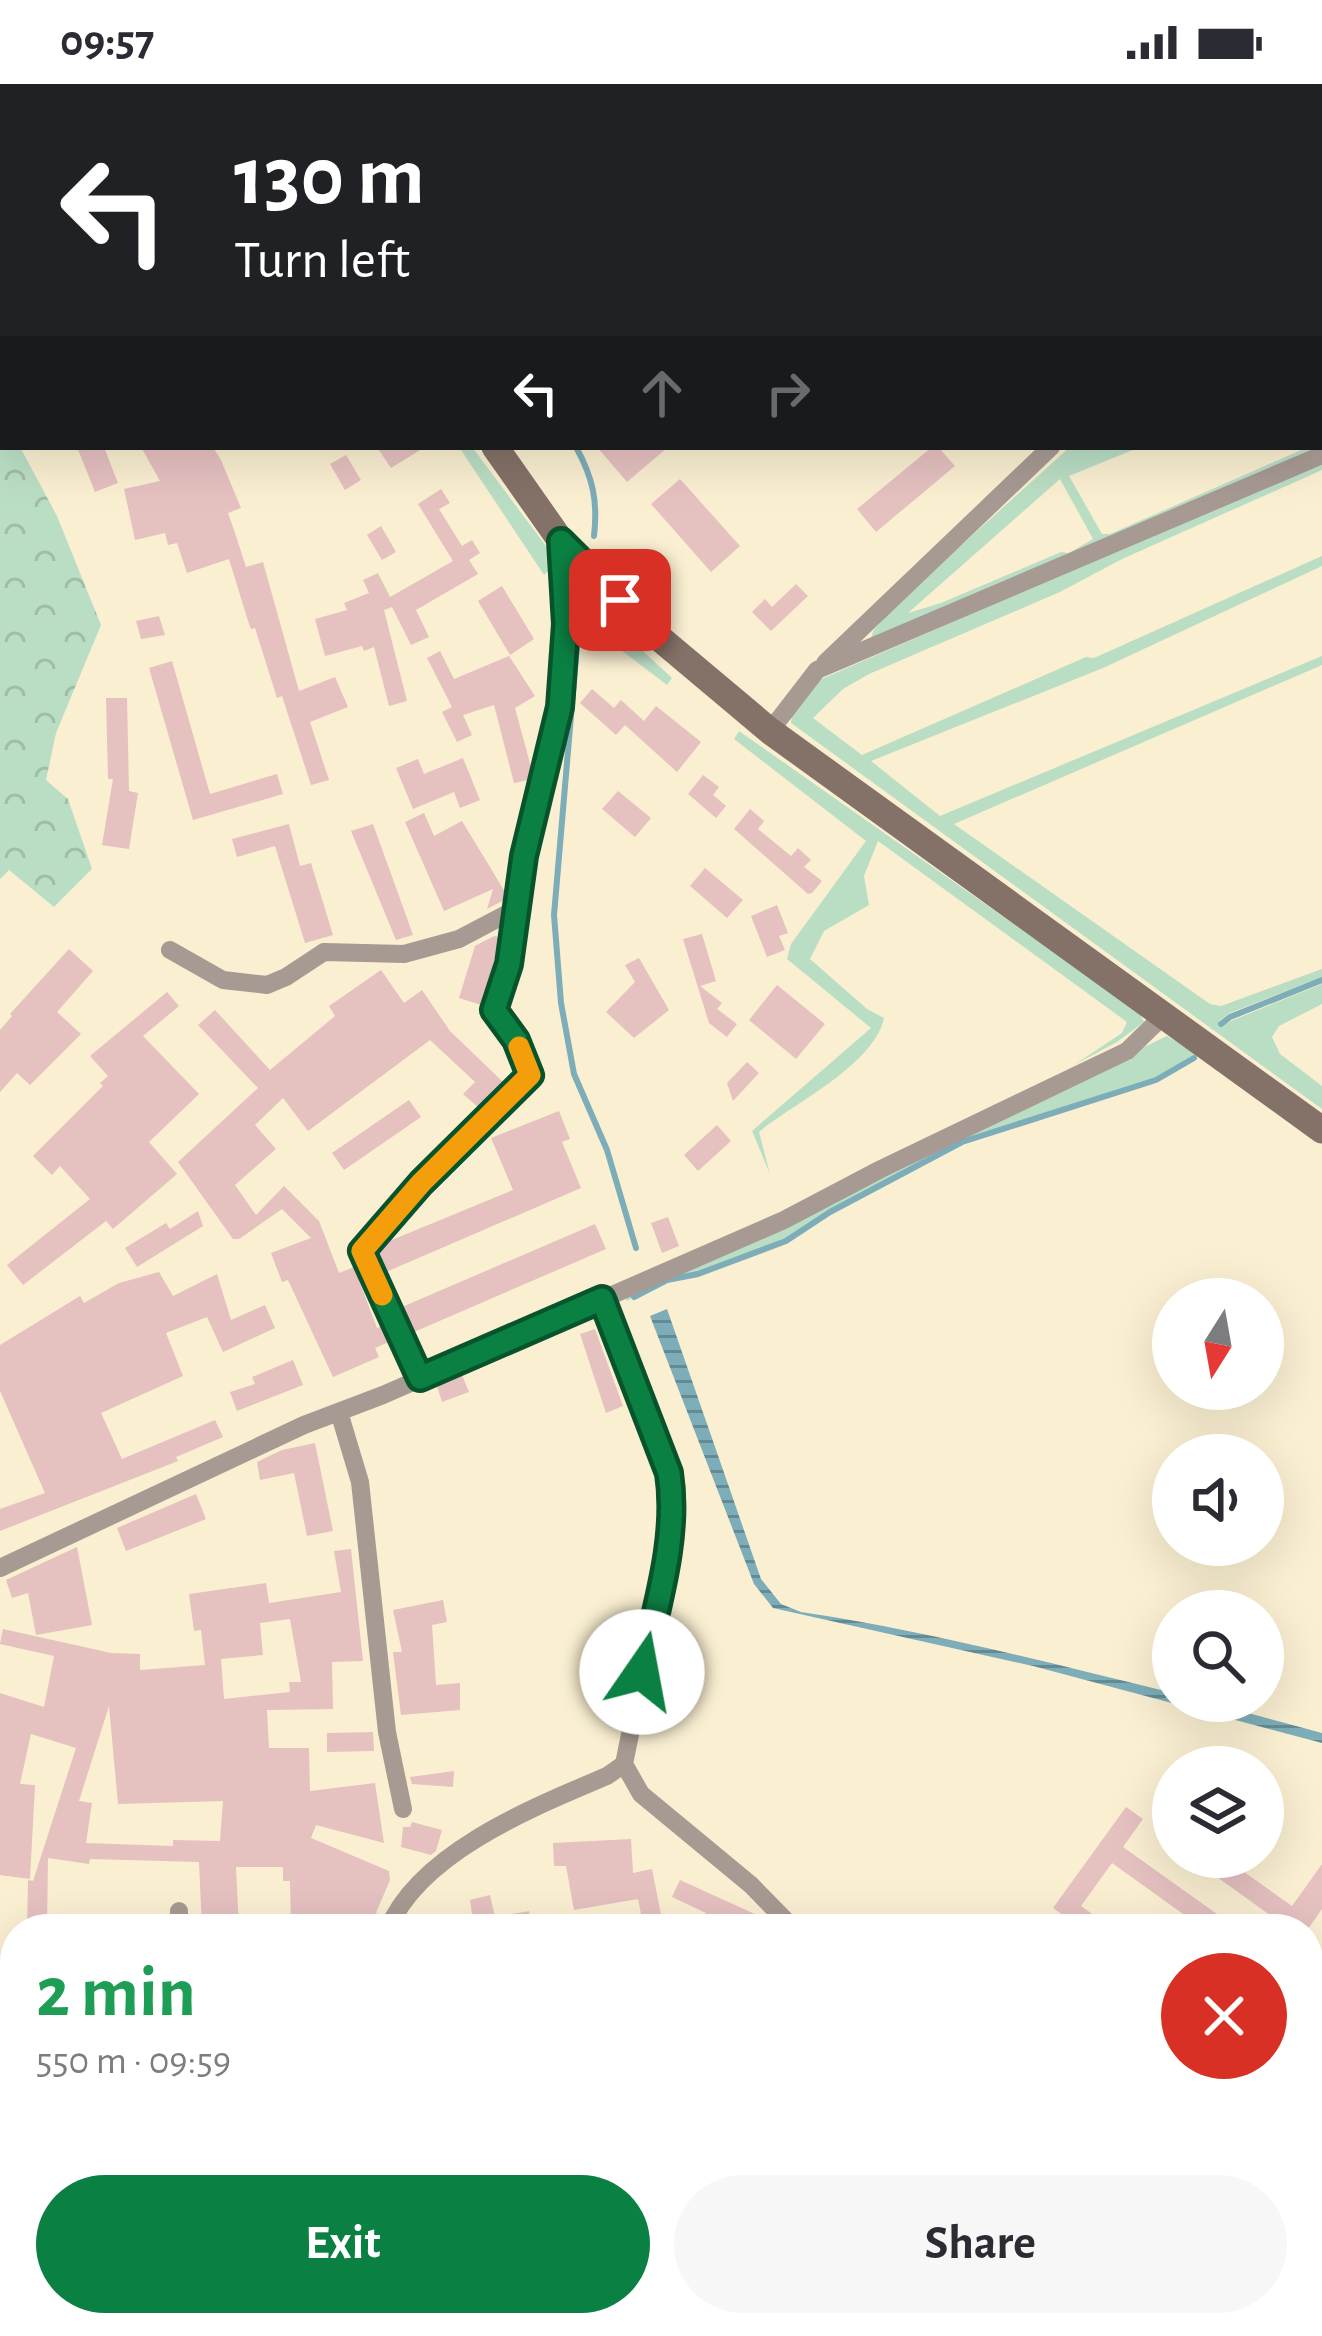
<!DOCTYPE html>
<meta charset="utf-8">
<style>
body{margin:0;font-family:"Alegreya Sans",sans-serif;background:#f7f7f7;color:#2b2b33;height:100vh;display:flex;flex-direction:column;font-size:45px;white-space:nowrap}
*{box-sizing:border-box;margin:0}
p{font-size:39px;color:#7c7c81}
.icon{flex:none;width:66px;height:66px;fill:none;stroke:currentColor;stroke-width:2;stroke-linecap:round;stroke-linejoin:round}
.map{position:relative;flex:1;overflow:hidden}
.drawer{position:absolute;left:0px;top:1830px;width:1323px;height:423px;display:flex;flex-direction:column;background:#fff;border-radius:48px 48px 0 0;box-shadow:0 12px 48px #0002}
.drawer>*{flex:none}
.guide{position:absolute;left:0px;top:0px;width:1323px;height:366px;box-shadow:0 12px 48px #0002;background:#202124;color:#fff;overflow:hidden}
.needle{width:78px;rotate:191deg}
.tools{position:absolute;left:1152px;top:1194px;display:grid;gap:24px}
.tools a{display:grid;place-items:center;width:132px;height:132px;border-radius:50%;background:#fff;box-shadow:0 12px 48px #0002;font-size:60px}
.pin{position:absolute;display:grid;place-items:center;width:102px;height:102px;color:#fff;margin:-51px;border-radius:24px;box-shadow:0 6px 18px #0006}
.me{position:absolute;width:132px;margin:-66px;rotate:12deg;stroke-linejoin:round;filter:drop-shadow(0 0 9px #0008)}
.turn{display:flex;align-items:center;gap:42px;height:252px;padding:0 36px;font-size:54px}
.turn .icon{width:156px;height:156px;stroke-width:2.5}
.turn b{display:block;font-size:84px;line-height:102px}
.lanes{display:flex;align-items:center;height:114px;padding:0 36px;background:#0003;justify-content:center;gap:60px;direction:ltr}
.lanes .off{opacity:.35}
.round{display:grid;place-items:center;flex:none;width:126px;height:126px;border-radius:63px;background:#f7f7f7}
.head{display:flex;align-items:center;justify-content:space-between;height:204px;padding:0 36px}
h1{font-size:72px;font-weight:600;line-height:90px;color:#1e9e55}
.cta{display:flex;gap:24px;margin-top:auto;padding:24px 36px}
.cta a{flex:1;height:138px;border-radius:72px;background:#0b8043;color:#fff;font-size:48px;font-weight:600;line-height:138px;text-align:center}
.cta a+a{background:#f7f7f7;color:#2b2b33}
.status{display:flex;justify-content:space-between;align-items:center;height:84px;padding:0 60px;background:#fff;direction:ltr}
.status svg{height:33px;fill:currentColor}
.map>svg:first-child{display:block}
.grass{fill:#badec4;fill-rule:evenodd}
.forest{fill:url(#forest-crowns)}
.water{fill:url(#water-rules)}
.lines{fill:none;stroke-linecap:round;stroke-linejoin:round}
.stream{stroke:#7cadb9;stroke-width:6}
.building{fill:#e5c1c0;fill-rule:evenodd}
.minor{stroke:#a79a93;stroke-width:18}
.secondary{stroke:#847167;stroke-width:27}
.route-casing{stroke:#07532c;stroke-width:30}
.route{stroke:#0b8043;stroke-width:21}
.slow{stroke:#f59e0b;stroke-width:21}
</style>
<div class="status"><b>09:57</b><svg viewBox="0 0 49 12"><path d="M0 12V9h3v3zM5 12V6h3v6zM10 12V3h3v9zM15 12V0h3v12zM26 1h20v11H26zM47 4h2v5h-2z"/></svg></div>
<div class="map">
<svg width="1322" height="2252" viewBox="0 0 1322 2252">
<defs>
<pattern id="forest-crowns" width="20" height="18" patternUnits="userSpaceOnUse" patternTransform="scale(3)"><rect width="20" height="18" fill="#badec4"/><path d="M2 6a3 3 0 1 1 6 0M12 15a3 3 0 1 1 6 0" fill="none" stroke="#9fbda7"/></pattern>
<pattern id="water-rules" width="6" height="5" patternUnits="userSpaceOnUse" patternTransform="scale(3)"><rect width="6" height="5" fill="#7cadb9"/><path d="M0 2.5h6" fill="none" stroke="#648b94"/></pattern>
</defs>
<rect width="100%" height="100%" fill="#faefd1"/>
<!-- grass -->
<path class="grass" d="M1320 316 1322 367 871 555 873 547 895 521 1070 363H1140L1069 392 1102 450H1110L1308 363H1320ZM1060 395 1093 455 1069 469 1061 468 941 519 908 529Z
M459 363H472L558 478 544 491Z
M1322 377V386L1122 475 1060 508 869 590 843 605 813 634 862 671 1086 573 1094 574 1322 472V482L1103 584 871 677 940 732 1322 572V581L954 740 1210 920 1221 922 1322 885V893L1230 929 1219 937 1221 941 1322 900V920L1279 942 1272 953 1280 970 1322 1002V1025L791 639 792 629 817 597Z
M593 521 672 594 667 601 592 544 584 547Z
M739 647 1139 928 1144 938 1117 958 1074 981 1122 949 1127 938 878 757 864 792 869 821 824 847 810 875 867 925 884 934C874 981 794 1019 759 1048L770 1090 752 1047 871 944 787 875 791 860 866 757 734 655Z
M1167 952 1197 969 1155 994 948 1063 829 1127 785 1156 698 1189 667 1195 627 1217 625 1213Z"/>
<!-- forest -->
<path class="forest" d="M0 325 3 363H20L57 432 101 541 56 649 46 696 68 715 92 785 54 823 9 786 0 795Z
M0 2075 15 2077V2140L0 2154Z
M1322 2174V2252H1312L1281 2238H1308V2184L1317 2186Z
M63 2238H373L372 2252H48Z
M375 2238H1008L1014 2244 1008 2252H375Z"/>
<!-- water -->
<path class="water" d="M667 1225 761 1495 781 1520 801 1528C928 1547 1049 1579 1173 1609V1617H1204L1322 1649V1659L1033 1582 773 1524 754 1500 650 1232Z"/>
<g class="lines">
<!-- stream -->
<path class="stream" d="M576 363C593 394 598 417 594 452
M581 515 554 831 561 919 574 990 607 1066 636 1164
M1221 940 1230 933 1322 896
M634 1213 667 1196 698 1190 786 1157 830 1128 962 1058 1156 996 1194 974"/>
</g>
<!-- building -->
<path class="building" d="M77 363H104L118 399 95 408Z
M141 363H213L221 376 241 424 228 429 235 449 246 483 263 478 299 607 335 593 348 623 310 638 329 696 311 701 282 612 277 614 255 544 251 545 248 537 229 475 187 489 177 459 168 461 165 449 135 456 124 405 160 397Z
M377 363H425L391 384Z
M597 363H668L627 398Z
M932 363H938L955 382 876 448 857 425Z
M346 371 361 396 345 406 330 380Z
M680 395 740 462 711 488 651 420Z
M441 405 450 419 439 425 462 462 472 456 480 469 469 476 478 490 416 526 429 553 411 561 392 523 384 526 407 617 389 622 374 563 364 567 362 562 325 572 315 535 347 526 344 519 369 509 363 496 378 489 390 513 453 477 418 420Z
M381 442 396 468 382 476 367 451Z
M796 500 808 512 771 547 752 528 765 515 772 523Z
M502 502 534 555 510 571 478 517Z
M159 532 165 551 141 555 136 537Z
M440 567 454 595 509 572 535 612 515 624 531 683 528 696 514 699 494 621 463 631 472 651 457 658 442 628 452 623 427 574Z
M172 577 210 710 277 690 283 710 193 736 149 584Z
M592 605 614 624 621 616 644 637 656 622 701 658 677 688 625 641 616 651 580 619Z
M106 614H127L129 707 138 709 129 765 102 761 113 695H108Z
M463 674 480 716 460 724 454 708 413 725 396 684 418 675 424 690Z
M703 691 719 703 713 711 726 722 716 734 688 710Z
M618 707 651 734 635 753 602 725Z
M750 725 764 737 758 745 791 772 798 764 811 776 804 783 822 797 812 809 808 810 734 745Z
M424 729 434 752 462 737 505 808 504 816 487 825 493 805 444 827 405 738Z
M289 740 300 782 311 779 333 851 305 859 275 762 237 773 232 755Z
M373 740 413 851 396 856 351 747Z
M705 784 743 816 727 834 690 802Z
M777 821 788 849 779 852 785 866 767 873 751 832Z
M702 850 716 897 700 902 722 919 717 925 737 940 727 953 709 939 683 855Z
M494 852 499 853 497 867 481 921 459 914 475 862Z
M69 865 93 887 57 928 81 950 30 1001 17 989 0 1008V946L12 932 10 930Z
M639 874 669 926 634 954 606 928 635 898 625 881Z
M381 886 404 919 422 906 450 947 503 998 478 1023 463 1010 475 998 430 956 308 1047 283 1014 255 1041 276 1065 235 1101 256 1131 284 1102 319 1137 339 1189 354 1183 377 1244 382 1242 389 1258 375 1264 379 1273 333 1293 288 1196 282 1198 271 1169 311 1154 282 1125 239 1155H233L178 1078 258 1004 198 941 215 926 270 986 335 932 329 922Z
M777 901 825 940 796 975 749 936Z
M167 908 179 922 143 952 199 1010 149 1058 177 1090 113 1145 106 1137 23 1201 7 1181 90 1115 60 1082 52 1091 33 1072 103 1002 100 999 108 992 90 972Z
M747 978 759 989 733 1017 727 999Z
M409 1016 421 1033 344 1086 332 1069Z
M559 1027 570 1055 562 1058 581 1104 386 1188 378 1169 387 1158 513 1106 491 1054Z
M717 1041 731 1057 698 1087 684 1071Z
M198 1127 203 1142 137 1183 125 1164 166 1139 170 1145Z
M668 1133 679 1162 662 1169 651 1139Z
M595 1140 606 1165 414 1248 402 1223Z
M159 1188 173 1212 217 1190 231 1236 265 1221 275 1244 223 1268 207 1233 166 1249 183 1292 101 1329 122 1375 215 1336 223 1353 176 1373 178 1377 0 1447V1425L45 1409 0 1307V1261L80 1212 84 1219 119 1199Z
M595 1245 623 1322 606 1329 580 1250Z
M293 1276 303 1301 237 1327 230 1308 255 1300 252 1293Z
M462 1291 469 1308 442 1318 437 1302Z
M315 1359 333 1447 307 1452 294 1389 260 1396 257 1378 282 1366Z
M196 1410 206 1435 126 1467 117 1444Z
M77 1463 92 1541 36 1551 28 1509 12 1514 6 1496Z
M351 1465 363 1577 332 1578 333 1625 267 1626 269 1664H309L310 1707 375 1699 384 1759 316 1741 311 1754 389 1787 390 1796 376 1829 380 1831 375 1845H291L290 1797H283V1783H236L239 1845H202L199 1778 90 1775 89 1780 48 1774 47 1845H27L28 1796 33 1797 76 1664 31 1650 20 1700 35 1701 30 1795 0 1791V1609L44 1623 54 1572 0 1560 3 1545 111 1569 140 1570V1586L205 1581 201 1546 194 1547 189 1510 266 1499 269 1519 341 1508 334 1467ZM290 1535 301 1598H289L290 1608 224 1615 221 1575 263 1571 260 1539ZM109 1622 118 1720 223 1717 220 1757 173 1756V1762L86 1759 92 1719 79 1717Z
M443 1516 447 1538 432 1541 436 1601 460 1599V1626L401 1631 393 1568H402L393 1526Z
M373 1648 374 1667 327 1668V1649Z
M454 1687 453 1703 412 1700 410 1693Z
M1126 1723 1143 1735 1123 1763 1238 1845H1204L1112 1779 1081 1822 1113 1845H1082L1053 1824Z
M412 1738 442 1746 436 1767 431 1771 401 1763 403 1743H410Z
M631 1755 633 1789 652 1785 664 1845H644L638 1815 574 1826 566 1782H554L553 1759Z
M1189 1773H1223L1292 1822 1322 1780V1825L1308 1845H1277L1281 1839Z
M680 1796 757 1831 750 1845H698L706 1829 672 1813Z
M490 1811 495 1833 529 1827 532 1845H474L470 1816Z
M0 1874 15 1875V1981L0 1979Z"/>
<g class="lines">
<!-- minor -->
<path class="minor" d="M1320 124 1322 122
M825 579 1051 363
M770 647 817 586 1322 371
M170 866 223 896 267 901 286 893 324 868 404 870 459 855 516 825C535 697 580 590 561 457
M602 1215 669 1389 673 1415 671 1449 624 1680 641 1710 751 1801 794 1845
M420 1294 362 1167 421 1099 530 991 516 956 494 926 509 881 516 825
M339 1328 360 1398 387 1648 403 1725
M0 1484 304 1341 383 1311 784 1136 881 1085 1127 967 1163 932
M179 1827V1845
M388 1845C420 1768 534 1723 607 1692L624 1680
M1112 2238 1116 2252"/>
<!-- secondary -->
<path class="secondary" d="M265 0 267 3
M495 363 561 457 651 547 770 647 1322 1046"/>
</g>
<g class="lines">
<defs>
<path id="route" d="M620 516 561 457 566 540 560 623 524 772 509 880 494 926 516 956 530 991 421 1099 362 1167 420 1294 602 1215 669 1389C679 1454 656 1524 642 1588"/>
</defs>
<!-- route casing -->
<use href="#route" class="route-casing"/>
<!-- route -->
<use href="#route" class="route"/>
<!-- slow -->
<path class="slow" d="M382 1211 362 1167 421 1099 530 991 519 963"/>
</g>
</svg>
<div class="tools">
<a><svg class="needle" viewBox="-14 -14 28 28"><path d="M0-13l5 13h-10z" fill="#e53935"/><path d="M0 13l5-13h-10z" fill="#7c7c81"/></svg></a>
<a><svg class="icon" aria-label="sound" viewBox="0 0 24 24"><path d="M4 9h4l5-4v14l-5-4H4zM17 9q2 3 0 6"/></svg></a>
<a><svg class="icon" aria-label="search" viewBox="0 0 24 24"><circle cx="10" cy="10" r="6"/><path d="M15 15l6 6"/></svg></a>
<a><svg class="icon" aria-label="layers" viewBox="0 0 24 24"><path d="M12 4l9 5-9 5-9-5zM3 14l9 5 9-5"/></svg></a>
</div>
<div class="pin" style="left:620px;top:516px;background:#d93025"><svg class="icon" aria-label="arrive" viewBox="0 0 24 24"><path d="M6 21V4h12l-3 4 3 4H6"/></svg></div>
<svg class="me" style="left:642px;top:1588px" viewBox="-20 -20 40 40"><circle r="19" fill="#fff"/><path d="M0-13L10 11 0 6-10 11z" fill="#0b8043"/></svg>
<div class="guide">
<div class="turn"><svg class="icon" aria-label="left" viewBox="0 0 24 24"><path d="M17 20v-9H6M10 6l-5 5 5 5"/></svg><div><b>130 m</b>Turn left</div></div>
<div class="lanes"><svg class="icon" aria-label="left" viewBox="0 0 24 24"><path d="M17 20v-9H6M10 6l-5 5 5 5"/></svg><svg class="icon off" aria-label="ahead" viewBox="0 0 24 24"><path d="M12 20V5M6 11l6-6 6 6"/></svg><svg class="icon off" aria-label="right" viewBox="0 0 24 24"><path d="M7 20v-9h11M14 6l5 5-5 5"/></svg></div>
</div>
<section class="drawer">
<div class="head"><div><h1>2 min</h1><p>550 m · 09:59</p></div><a class="round" style="background:#d93025;color:#fff"><svg class="icon" aria-label="close" viewBox="0 0 24 24"><path d="M6 6l12 12M18 6L6 18"/></svg></a></div>
<div class="cta"><a>Exit</a><a>Share</a></div>
</section>
</div>
